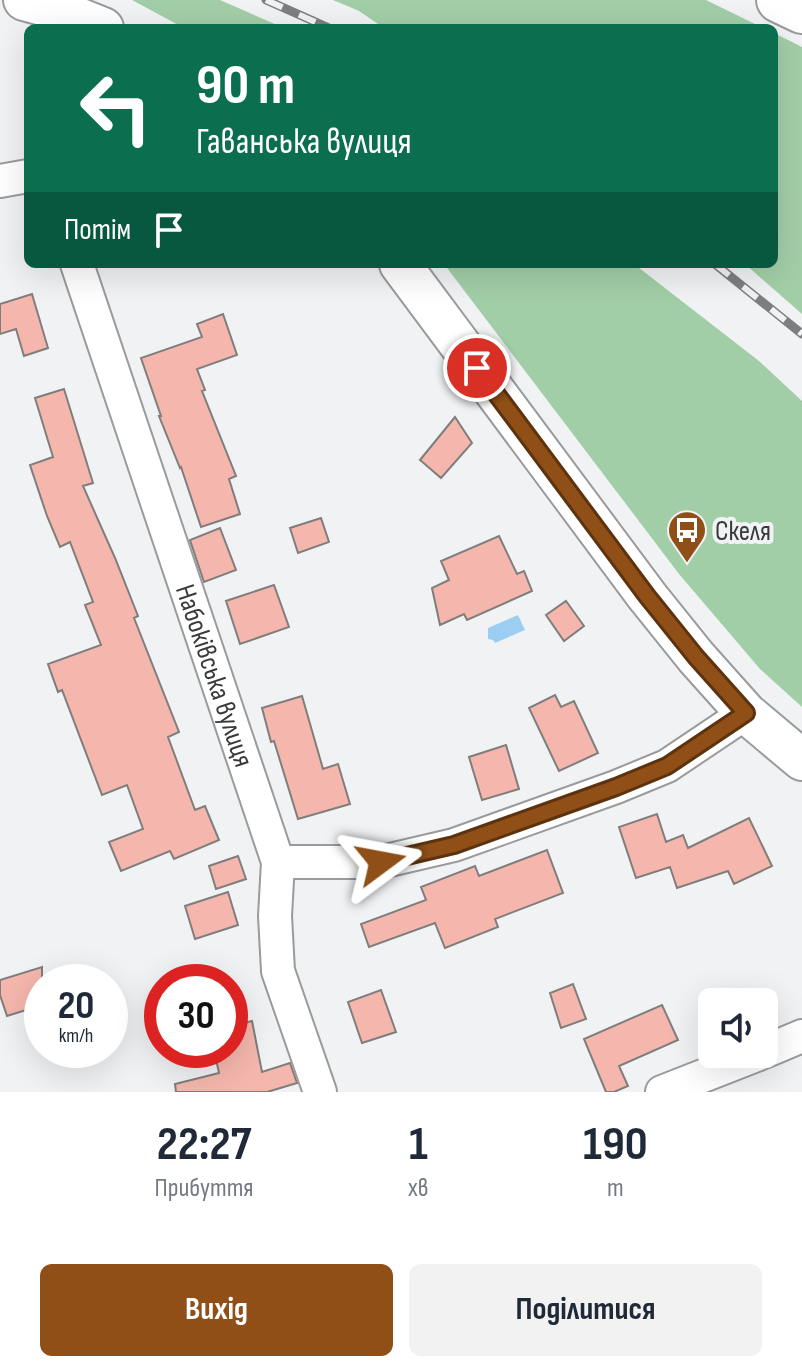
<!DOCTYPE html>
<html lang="uk">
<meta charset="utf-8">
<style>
body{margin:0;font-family:"Sofia Sans Condensed",sans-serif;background:#f2f2f3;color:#1f2937;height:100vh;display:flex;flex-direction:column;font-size:30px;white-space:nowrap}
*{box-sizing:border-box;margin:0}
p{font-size:26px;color:#747a83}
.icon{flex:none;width:44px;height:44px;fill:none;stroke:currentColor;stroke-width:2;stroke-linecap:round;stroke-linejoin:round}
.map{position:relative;height:1092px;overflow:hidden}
.details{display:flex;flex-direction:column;background:#fff;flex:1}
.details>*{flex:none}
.hud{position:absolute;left:24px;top:24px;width:754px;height:244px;border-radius:12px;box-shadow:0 8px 32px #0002;background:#0b6e4f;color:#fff;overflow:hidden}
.tools{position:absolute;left:698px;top:988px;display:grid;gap:16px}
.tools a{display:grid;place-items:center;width:80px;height:80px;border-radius:12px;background:#fff;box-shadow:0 8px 32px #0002;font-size:40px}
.speed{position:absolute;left:24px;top:964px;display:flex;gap:16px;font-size:40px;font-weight:700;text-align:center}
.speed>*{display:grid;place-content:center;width:104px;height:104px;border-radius:50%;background:#fff;box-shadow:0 8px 32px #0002;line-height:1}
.speed small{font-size:20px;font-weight:400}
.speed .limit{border:12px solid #d22;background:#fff;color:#111}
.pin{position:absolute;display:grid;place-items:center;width:68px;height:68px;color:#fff;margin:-34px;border:4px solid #fff;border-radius:50%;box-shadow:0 2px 8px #0007}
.me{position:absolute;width:88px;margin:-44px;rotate:77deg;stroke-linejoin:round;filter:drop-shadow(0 0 6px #0008)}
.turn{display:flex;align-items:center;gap:28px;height:168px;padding:0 40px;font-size:36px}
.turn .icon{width:104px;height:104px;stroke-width:2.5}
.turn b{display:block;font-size:56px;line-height:68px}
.then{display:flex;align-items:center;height:76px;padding:0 40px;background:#0003;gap:16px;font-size:30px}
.eta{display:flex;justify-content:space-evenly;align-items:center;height:136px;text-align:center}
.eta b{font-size:48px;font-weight:700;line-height:56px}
.primary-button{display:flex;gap:16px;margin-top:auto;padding:16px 40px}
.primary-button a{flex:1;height:92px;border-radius:12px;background:#8f4f17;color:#fff;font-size:32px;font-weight:700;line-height:92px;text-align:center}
.primary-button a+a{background:#f2f2f3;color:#1f2937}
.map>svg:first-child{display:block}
.green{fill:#a2cea7}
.water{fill:#9ccdf3}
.building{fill:#f5b7ad;stroke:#807e7d;stroke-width:2}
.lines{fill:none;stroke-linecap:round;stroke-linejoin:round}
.minor-casing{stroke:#9a9b9d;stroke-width:36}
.tertiary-casing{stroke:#9a9b9d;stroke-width:44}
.secondary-casing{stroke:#9a9b9d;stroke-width:48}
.minor{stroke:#fff;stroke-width:32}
.tertiary{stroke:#fff;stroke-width:40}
.secondary{stroke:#fff;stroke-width:44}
.rail-casing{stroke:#7e7e80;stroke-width:9}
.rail{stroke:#f1f2f4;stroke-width:6;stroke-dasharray:18;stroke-linecap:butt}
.route-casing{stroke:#5d330f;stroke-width:20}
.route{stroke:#8f4f17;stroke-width:14}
.labels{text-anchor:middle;stroke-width:8;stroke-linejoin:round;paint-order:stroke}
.poi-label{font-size:28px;fill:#39393a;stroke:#f1f2f4;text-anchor:start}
.street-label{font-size:28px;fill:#39393a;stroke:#f1f2f4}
</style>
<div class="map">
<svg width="802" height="1092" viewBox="0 0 802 1092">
<rect width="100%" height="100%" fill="#f1f2f4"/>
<!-- green -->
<path class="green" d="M132 0H220L284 28H184Z
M333 0H706L763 28H384L359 11Z
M774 33 802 47V314L745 264H774Z
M444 264H634L759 361 802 401V707L760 669 679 574Z"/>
<!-- water -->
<path class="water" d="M518 615 525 630 495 643 493 640 488 639V628Z"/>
<!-- building -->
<path class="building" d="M32 294 48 348 24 356 16 329 0 334V304Z
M223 314 237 355 197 369 205 390 202 391 236 476 229 479 240 514 201 527 181 467 180 468 159 416H161L141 358 202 337 197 324Z
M64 389 93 483 83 486 115 558 138 616 134 618 179 732 168 737 195 810 205 806 219 840 174 859 170 851 121 871 109 842 143 829 127 785 102 795 62 690 58 692 48 664 101 645 85 605 93 602 70 542 60 547 47 516 30 465 53 457 35 398Z
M455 417 472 443 441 478 420 460Z
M321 518 329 542 298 553 290 528Z
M220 528 236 570 204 582 190 540Z
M499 536 517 574 524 571 532 591 467 620 464 614 440 625 432 588 449 580 441 561Z
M274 585 289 627 240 644 226 601Z
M566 601 584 626 564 641 546 615Z
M555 695 561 707 574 701 598 753 559 771 529 708Z
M302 696 323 769 338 764 350 804 298 819 274 741 271 742 262 708Z
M506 745 519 789 482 800 469 757Z
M657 814 666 842 683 835 688 848 749 818 772 866 734 884 728 871 677 888 670 867 636 878 619 827Z
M547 850 563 893 495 919 498 927 445 948 435 923 369 947 361 924 426 900 421 887 475 866 479 876Z
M238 856 246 879 216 889 209 866Z
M228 892 238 925 195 939 185 906Z
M42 967V1005L7 1016 0 995V980Z
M573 984 586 1019 561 1028 550 993Z
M381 990 396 1032 362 1043 348 1002Z
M662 1005 678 1040 619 1066 628 1086 614 1092H606L584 1039Z
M252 1021 262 1072 290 1063 297 1083 267 1092H176L175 1084 219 1073 214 1050H230V1026Z"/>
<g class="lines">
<defs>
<g id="minor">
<path d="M0 181 28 176"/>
<path id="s1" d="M77 264 278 862 275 916 278 971 320 1092"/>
<path d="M278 862H381L454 845 616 787 667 766 746 713"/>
<path d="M764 1052 802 1036"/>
<path d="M662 1092 759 1054"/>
</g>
<path id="tertiary" d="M24 0 53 8 103 28
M400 264 647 596 696 657 746 713 802 760"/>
<path id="secondary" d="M779 0 802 11"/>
</defs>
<!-- minor casing -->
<use href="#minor" class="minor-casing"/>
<!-- tertiary casing -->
<use href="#tertiary" class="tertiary-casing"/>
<!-- secondary casing -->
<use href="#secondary" class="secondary-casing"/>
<!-- minor -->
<use href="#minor" class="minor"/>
<!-- tertiary -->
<use href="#tertiary" class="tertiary"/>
<!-- secondary -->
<use href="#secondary" class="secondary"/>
<defs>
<path id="rail" d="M266 0 329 28
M715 264 802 334"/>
</defs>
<!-- rail casing -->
<use href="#rail" class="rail-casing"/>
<!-- rail -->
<use href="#rail" class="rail"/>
</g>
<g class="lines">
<defs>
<path id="route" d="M381 862 454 845 616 787 667 766 746 713 696 657 647 596 477 368"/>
</defs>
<!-- route casing -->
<use href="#route" class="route-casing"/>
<!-- route -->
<use href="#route" class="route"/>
</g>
<!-- icons -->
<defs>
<symbol id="bus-pin" viewBox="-11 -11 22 30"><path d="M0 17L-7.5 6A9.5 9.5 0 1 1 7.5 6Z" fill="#8f4f17" stroke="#f1f2f4"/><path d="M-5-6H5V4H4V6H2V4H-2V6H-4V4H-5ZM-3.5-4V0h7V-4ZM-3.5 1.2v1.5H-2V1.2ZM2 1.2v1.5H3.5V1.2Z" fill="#fff"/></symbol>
</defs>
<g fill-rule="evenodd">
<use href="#bus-pin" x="665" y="508" width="44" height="60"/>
</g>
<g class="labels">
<!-- poi labels -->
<g class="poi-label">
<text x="715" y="540">Скеля</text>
</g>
<!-- street labels -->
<g class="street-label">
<text dy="10" stroke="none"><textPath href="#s1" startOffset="434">Набоківська вулиця</textPath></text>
</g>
</g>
</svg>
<div class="tools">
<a><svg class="icon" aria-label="sound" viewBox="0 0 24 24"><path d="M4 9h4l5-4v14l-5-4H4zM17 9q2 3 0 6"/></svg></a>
</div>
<div class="speed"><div>20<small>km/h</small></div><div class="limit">30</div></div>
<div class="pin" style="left:477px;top:368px;background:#d93025"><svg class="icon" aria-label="arrive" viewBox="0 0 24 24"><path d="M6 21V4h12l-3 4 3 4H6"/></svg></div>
<svg class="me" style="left:381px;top:862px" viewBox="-20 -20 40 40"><path d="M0-17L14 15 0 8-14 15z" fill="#8f4f17" stroke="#fff" stroke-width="4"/></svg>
<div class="hud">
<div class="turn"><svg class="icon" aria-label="left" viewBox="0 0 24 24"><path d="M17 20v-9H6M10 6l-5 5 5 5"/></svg><div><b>90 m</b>Гаванська вулиця</div></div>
<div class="then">Потім<svg class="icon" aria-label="arrive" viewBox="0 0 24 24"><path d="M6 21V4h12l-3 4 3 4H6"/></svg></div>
</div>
</div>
<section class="details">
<div class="eta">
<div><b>22:27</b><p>Прибуття</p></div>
<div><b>1</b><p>хв</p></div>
<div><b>190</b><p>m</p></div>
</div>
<div class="primary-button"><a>Вихід</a><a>Поділитися</a></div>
</section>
